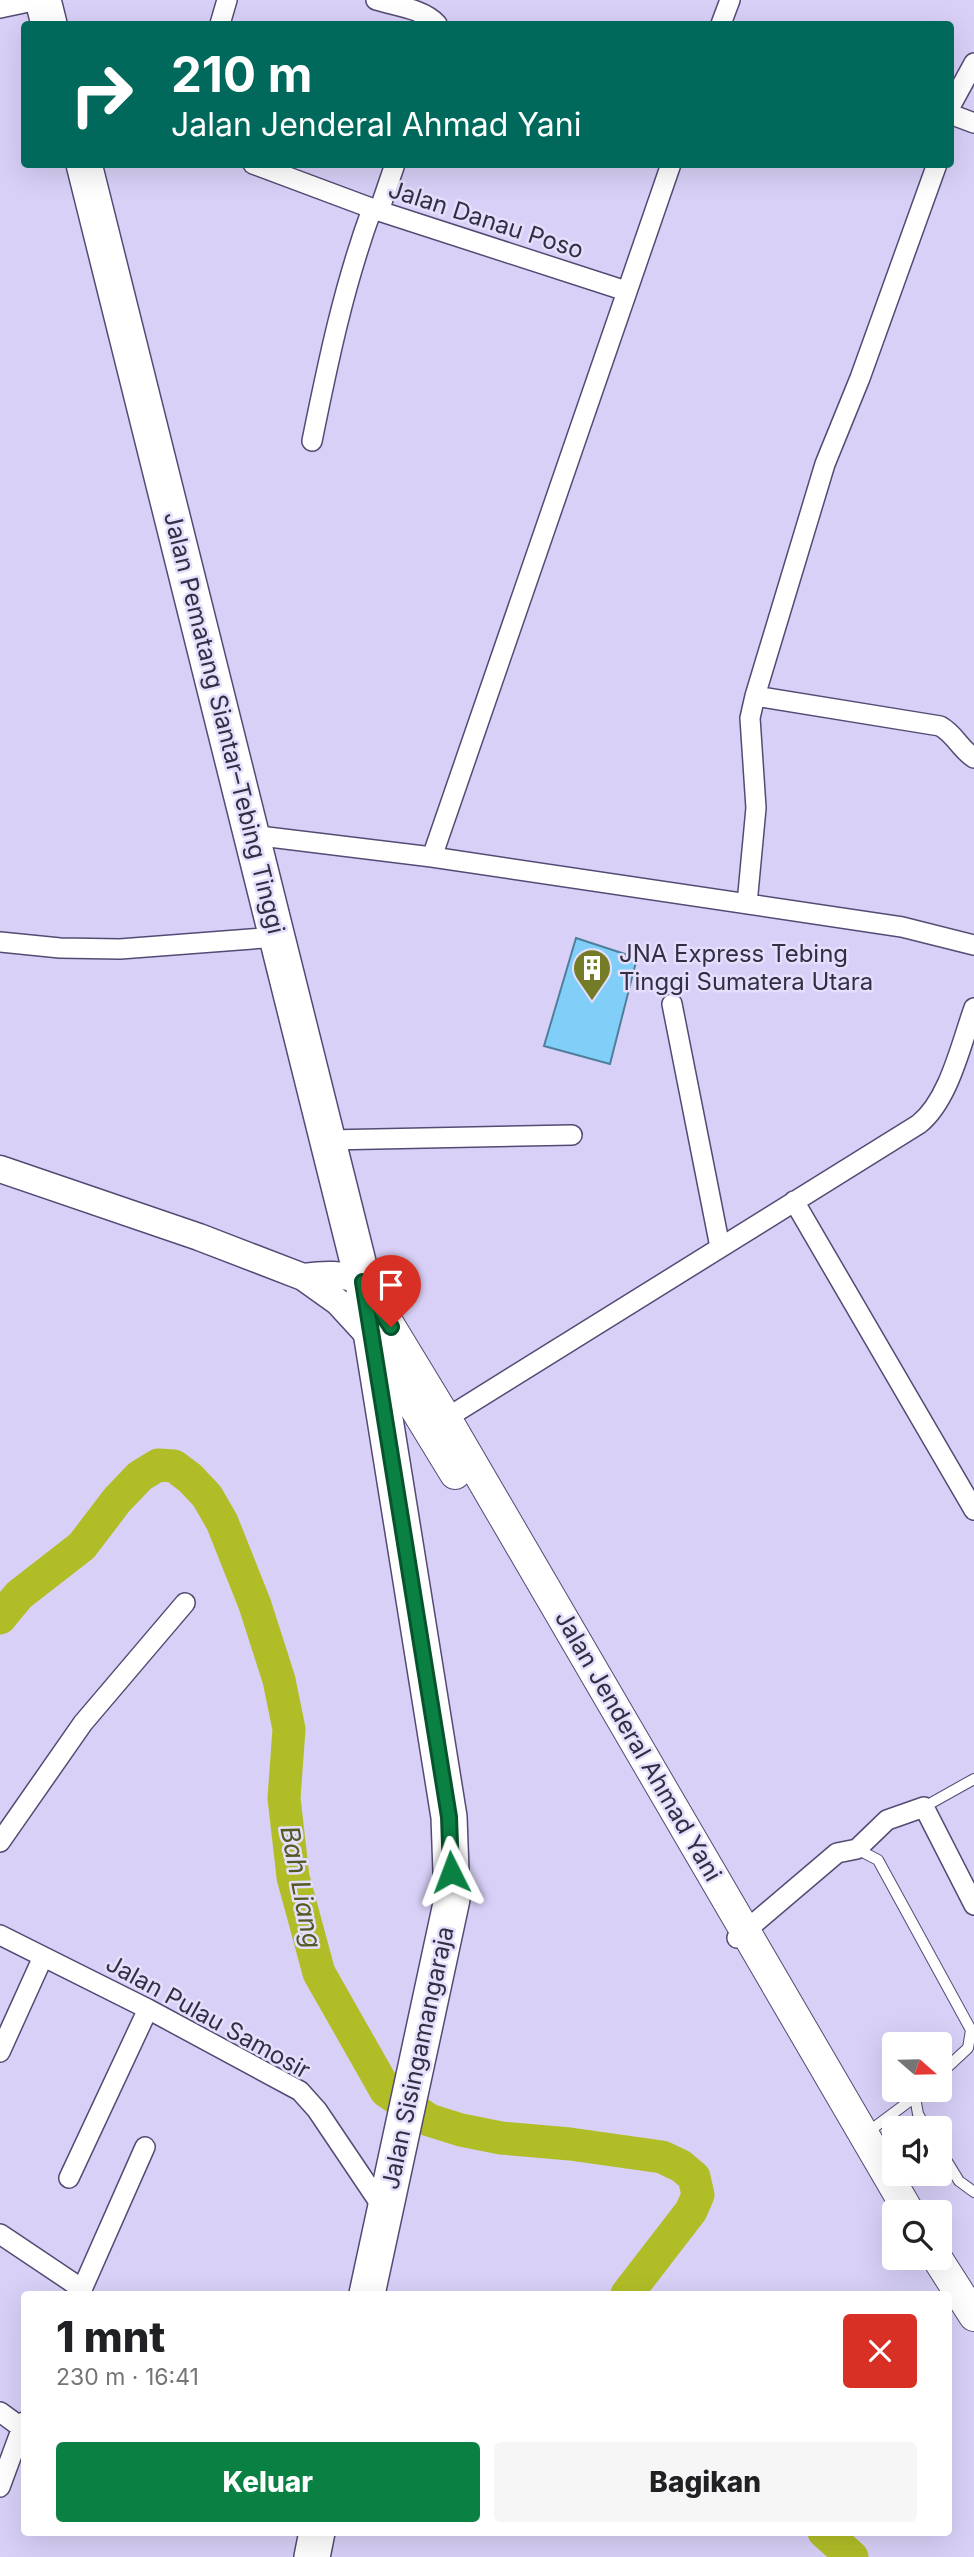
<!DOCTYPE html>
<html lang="id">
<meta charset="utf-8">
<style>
body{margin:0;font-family:Inter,sans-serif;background:#f6f6f6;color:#202124;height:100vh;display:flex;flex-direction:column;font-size:26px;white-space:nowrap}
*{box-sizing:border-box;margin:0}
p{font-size:23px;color:#757577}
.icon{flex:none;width:38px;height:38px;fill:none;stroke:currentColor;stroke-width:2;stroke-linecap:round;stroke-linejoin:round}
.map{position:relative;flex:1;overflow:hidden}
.sheet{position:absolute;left:21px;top:2291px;width:931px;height:245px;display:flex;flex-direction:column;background:#fff;border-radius:7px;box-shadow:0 7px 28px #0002}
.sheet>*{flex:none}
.hud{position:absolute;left:21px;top:21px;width:933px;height:147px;border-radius:7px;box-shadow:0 7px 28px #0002;background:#00695c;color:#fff;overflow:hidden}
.needle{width:46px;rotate:110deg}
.tools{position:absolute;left:882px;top:2032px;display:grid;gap:14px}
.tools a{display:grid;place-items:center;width:70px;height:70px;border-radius:7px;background:#fff;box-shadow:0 7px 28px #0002;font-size:35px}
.pin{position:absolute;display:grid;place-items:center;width:60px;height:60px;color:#fff;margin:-72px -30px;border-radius:50% 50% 50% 0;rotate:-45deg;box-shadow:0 0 7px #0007}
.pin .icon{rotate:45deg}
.me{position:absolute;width:77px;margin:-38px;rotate:357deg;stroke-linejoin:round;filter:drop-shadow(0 0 5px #0008)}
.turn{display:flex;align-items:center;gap:24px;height:147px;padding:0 35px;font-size:32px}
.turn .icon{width:91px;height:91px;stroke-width:2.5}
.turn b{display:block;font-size:49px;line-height:60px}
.round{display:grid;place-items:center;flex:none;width:74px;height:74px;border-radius:7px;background:#f6f6f6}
.head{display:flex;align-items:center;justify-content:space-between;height:119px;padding:0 35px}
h1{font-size:42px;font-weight:800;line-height:52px}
.primary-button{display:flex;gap:14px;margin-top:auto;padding:14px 35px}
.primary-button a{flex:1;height:80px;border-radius:7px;background:#0b8043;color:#fff;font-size:28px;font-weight:800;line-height:80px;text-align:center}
.primary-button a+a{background:#f6f6f6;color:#202124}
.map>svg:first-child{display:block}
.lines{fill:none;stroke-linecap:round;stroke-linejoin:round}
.river{stroke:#b1bd27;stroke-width:33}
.building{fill:#81cef9;stroke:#4f7f9b;stroke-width:2}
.lane-casing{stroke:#544a73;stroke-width:12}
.street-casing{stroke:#544a73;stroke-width:22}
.secondary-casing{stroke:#544a73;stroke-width:29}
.primary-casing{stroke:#544a73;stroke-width:32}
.highway-casing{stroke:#544a73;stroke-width:38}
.lane{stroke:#fff;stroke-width:10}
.street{stroke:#fff;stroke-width:19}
.secondary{stroke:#fff;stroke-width:26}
.primary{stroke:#fff;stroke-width:30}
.highway{stroke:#fff;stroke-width:35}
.route-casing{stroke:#07532c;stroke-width:18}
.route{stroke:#0b8043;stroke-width:12}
.labels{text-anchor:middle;stroke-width:5;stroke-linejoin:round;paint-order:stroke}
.street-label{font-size:24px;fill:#332f42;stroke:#e5dffd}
.poi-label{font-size:24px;fill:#332f42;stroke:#e5dffd;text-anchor:start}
.water-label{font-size:26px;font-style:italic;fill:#535923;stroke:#e5dffd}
</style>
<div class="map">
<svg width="974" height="2557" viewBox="0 0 974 2557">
<rect width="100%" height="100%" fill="#d8d0f7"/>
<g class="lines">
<!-- river -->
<path class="river" d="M0 1618 19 1595 82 1546 117 1500 140 1476 158 1465 174 1466 190 1478 207 1496 222 1522 255 1605 279 1680 289 1729 284 1798 293 1877 319 1973 386 2091 429 2120 461 2130 501 2138 570 2144 662 2157 681 2166 694 2177 698 2195 691 2211 627 2294
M824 2532 852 2557"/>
</g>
<!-- building -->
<path class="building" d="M576 938 637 958 610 1064 544 1046Z"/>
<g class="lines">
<defs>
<path id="lane" d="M924 1807 974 1779
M857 1849 878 1860 971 2030 968 2048 940 2074
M920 2090 915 2097 918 2114 926 2128
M868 2132 915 2097
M940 2150 959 2181 974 2192"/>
<path id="street" d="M376 0C396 6 424 9 437 24
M0 8 38 0
M220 24 227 0
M721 24 730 0
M950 107 974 63
M950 114 974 123
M253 164 379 211 626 291
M379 211 395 164
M312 441C328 362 344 285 372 209
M755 696 940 726C955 734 960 749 974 758
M252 835 432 857 902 927 974 945
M432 857 671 164
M747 904 756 808 750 718 755 696 825 464 860 378 937 164
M0 942 60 948 120 949 277 937
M672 1004 720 1247
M328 1140 572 1135
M794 1201 974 1510
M437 1424 919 1124C949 1100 961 1044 974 1008
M0 1842 83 1723 185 1603
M0 1935 148 2009 300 2091 317 2110 385 2211
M737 1938 837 1853 857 1849 887 1820 924 1807 974 1905
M0 2052 43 1957
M69 2178 148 2009
M0 2234 82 2289
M80 2294 145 2147
M0 2412 22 2428
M0 2487 24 2422"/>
<path id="secondary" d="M0 1169 199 1237 303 1277 338 1302 372 1339
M303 1277C325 1274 342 1273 363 1282"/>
<path id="primary" d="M367 1288 446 1418 909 2212
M375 1343 455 1474
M937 2258 974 2316"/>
<path id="highway" d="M43 0 49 24
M84 164 363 1282 449 1817 452 1899 367 2294
M312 2557 317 2532"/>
</defs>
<!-- lane casing -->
<use href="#lane" class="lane-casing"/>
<!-- street casing -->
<use href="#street" class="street-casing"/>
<!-- secondary casing -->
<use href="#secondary" class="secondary-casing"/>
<!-- primary casing -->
<use href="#primary" class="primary-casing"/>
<!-- highway casing -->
<use href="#highway" class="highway-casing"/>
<!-- lane -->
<use href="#lane" class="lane"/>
<!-- street -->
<use href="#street" class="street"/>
<!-- secondary -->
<use href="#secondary" class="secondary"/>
<!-- primary -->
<use href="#primary" class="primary"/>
<!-- highway -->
<use href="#highway" class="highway"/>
</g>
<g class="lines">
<defs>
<path id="route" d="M391 1327 363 1282 449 1817 451 1872"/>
</defs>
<!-- route casing -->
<use href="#route" class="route-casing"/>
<!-- route -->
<use href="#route" class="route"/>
</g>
<!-- icons -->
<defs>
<symbol id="building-pin" viewBox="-11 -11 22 30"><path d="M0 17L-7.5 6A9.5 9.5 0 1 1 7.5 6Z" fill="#747c27" stroke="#e5dffd"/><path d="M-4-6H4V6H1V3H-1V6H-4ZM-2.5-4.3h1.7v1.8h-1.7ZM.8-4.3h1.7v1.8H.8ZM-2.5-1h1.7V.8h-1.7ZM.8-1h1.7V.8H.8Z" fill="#fff"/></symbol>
</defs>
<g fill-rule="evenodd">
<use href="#building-pin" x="570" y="946" width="44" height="60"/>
</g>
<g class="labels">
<!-- street labels -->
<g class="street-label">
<text transform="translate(486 220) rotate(18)" y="8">Jalan Danau Poso</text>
<text transform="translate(224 723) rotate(76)" y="8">Jalan Pematang Siantar–Tebing Tinggi</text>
<text transform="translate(638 1746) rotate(60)" y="8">Jalan Jenderal Ahmad Yani</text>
<text transform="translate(208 2017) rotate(29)" y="8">Jalan Pulau Samosir</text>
<text transform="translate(418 2058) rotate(-78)" y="8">Jalan Sisingamangaraja</text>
</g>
<!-- poi labels -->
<g class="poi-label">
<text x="619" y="962">JNA Express Tebing<tspan x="619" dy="28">Tinggi Sumatera Utara</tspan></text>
</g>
<!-- water labels -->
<g class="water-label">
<text transform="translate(301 1887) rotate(79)" y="9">Bah Liang</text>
</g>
</g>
</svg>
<div class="tools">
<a><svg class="needle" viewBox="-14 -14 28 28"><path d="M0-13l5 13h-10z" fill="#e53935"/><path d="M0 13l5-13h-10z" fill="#757577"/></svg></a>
<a><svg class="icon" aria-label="sound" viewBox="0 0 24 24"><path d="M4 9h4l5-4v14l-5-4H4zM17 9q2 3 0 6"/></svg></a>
<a><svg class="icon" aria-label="search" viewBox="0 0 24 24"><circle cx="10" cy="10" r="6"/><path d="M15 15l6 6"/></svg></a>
</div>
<div class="pin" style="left:391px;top:1327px;background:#d93025"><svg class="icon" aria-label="arrive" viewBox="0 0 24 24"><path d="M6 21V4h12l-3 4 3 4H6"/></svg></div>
<svg class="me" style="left:451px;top:1872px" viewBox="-20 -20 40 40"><path d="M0-17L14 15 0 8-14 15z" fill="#0b8043" stroke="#fff" stroke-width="4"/></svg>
<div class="hud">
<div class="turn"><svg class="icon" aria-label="right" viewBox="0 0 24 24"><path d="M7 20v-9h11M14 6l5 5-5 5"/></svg><div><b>210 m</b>Jalan Jenderal Ahmad Yani</div></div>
</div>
<section class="sheet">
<div class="head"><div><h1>1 mnt</h1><p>230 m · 16:41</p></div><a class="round" style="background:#d93025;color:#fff"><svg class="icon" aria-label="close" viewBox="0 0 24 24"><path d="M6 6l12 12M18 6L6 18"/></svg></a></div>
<div class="primary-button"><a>Keluar</a><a>Bagikan</a></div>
</section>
</div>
